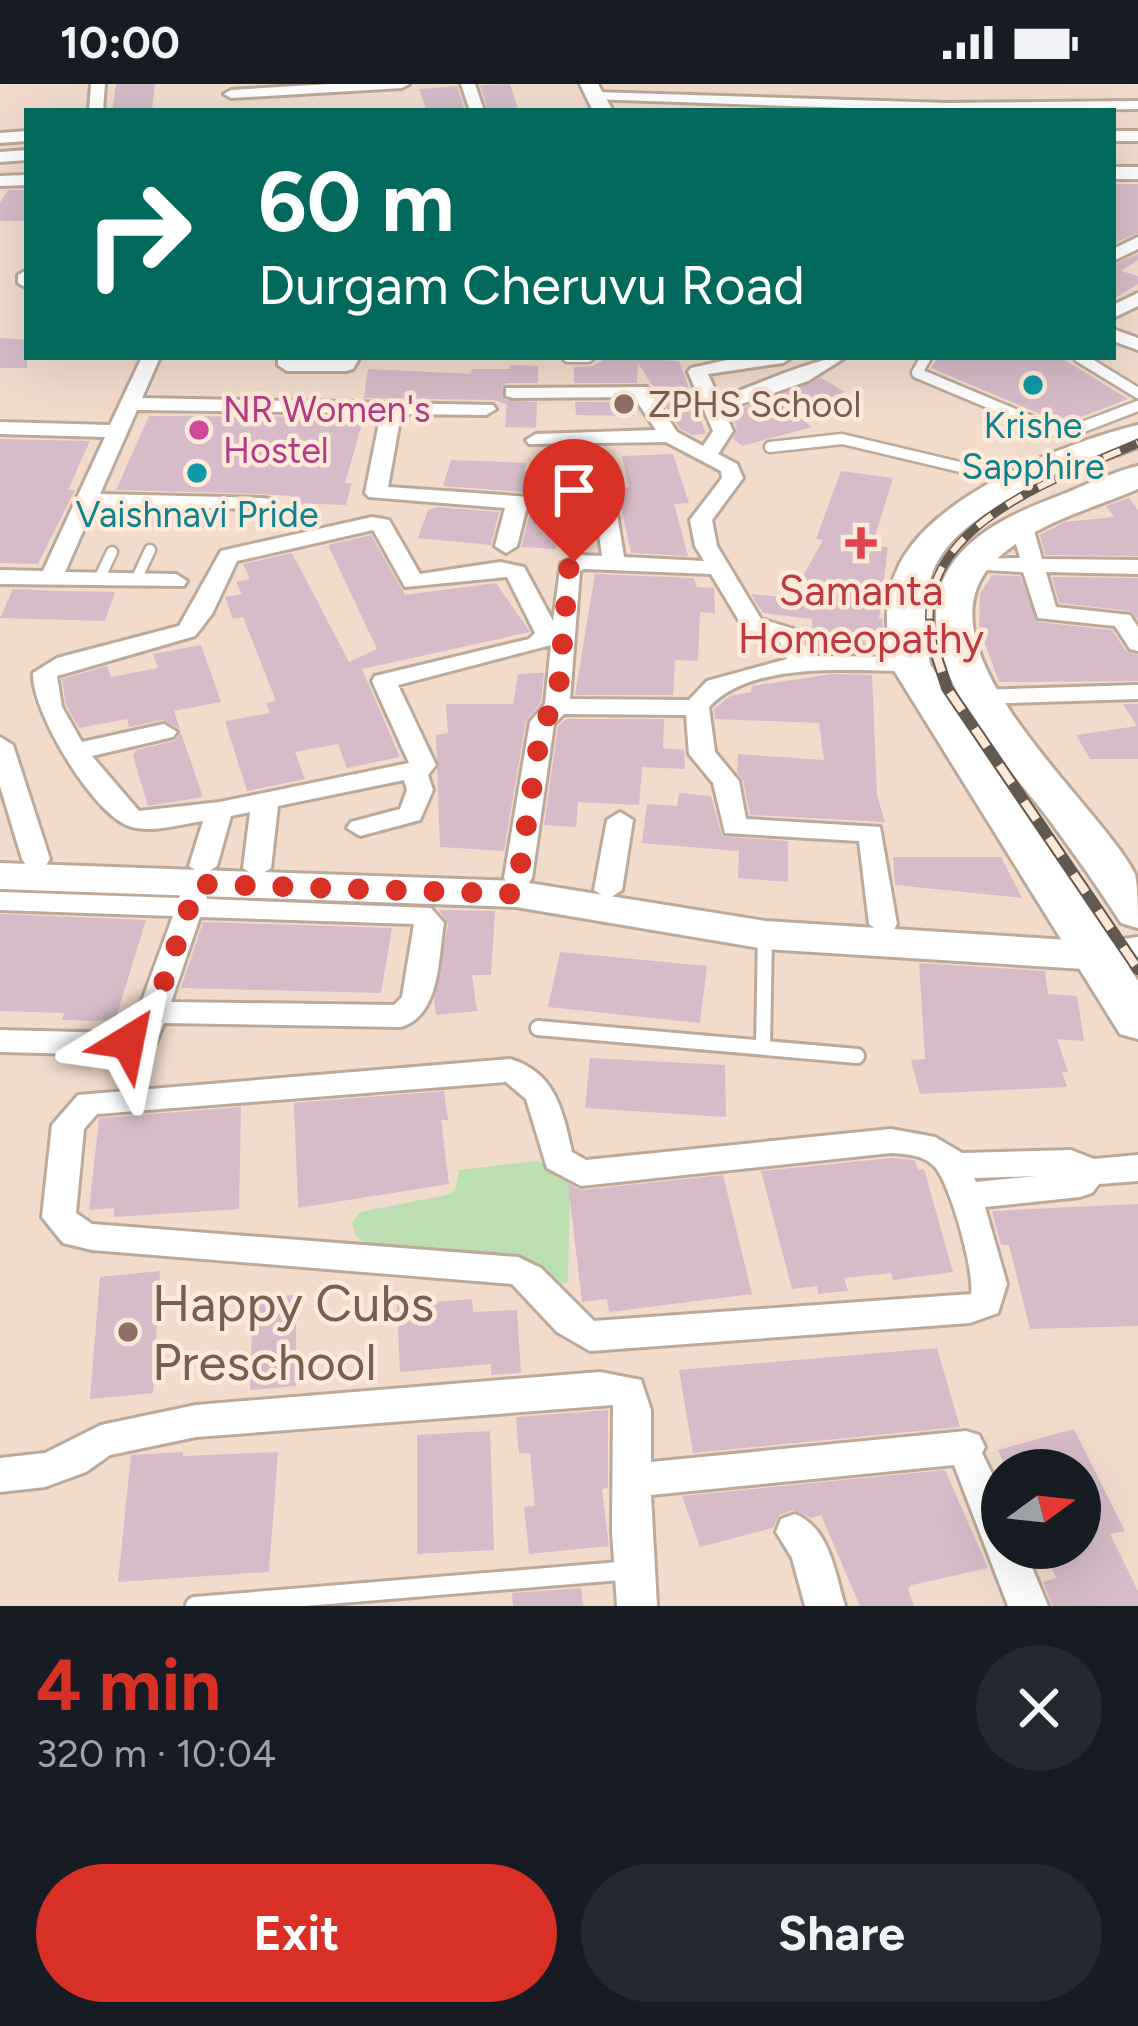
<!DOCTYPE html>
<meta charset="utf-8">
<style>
body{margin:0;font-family:Figtree,sans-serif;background:#242831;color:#f1f3f6;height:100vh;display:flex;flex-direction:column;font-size:45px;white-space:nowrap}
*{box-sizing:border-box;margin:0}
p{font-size:39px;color:#9ea1a6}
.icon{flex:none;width:66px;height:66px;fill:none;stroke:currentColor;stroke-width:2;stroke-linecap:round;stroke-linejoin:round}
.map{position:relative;height:1522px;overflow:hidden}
.details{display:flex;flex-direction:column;background:#171b24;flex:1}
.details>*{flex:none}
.banner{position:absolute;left:24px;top:24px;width:1092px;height:252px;border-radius:0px;box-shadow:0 12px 48px #0002;background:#00695c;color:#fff;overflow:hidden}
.needle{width:78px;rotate:75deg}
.tools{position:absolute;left:981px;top:1365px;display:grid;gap:24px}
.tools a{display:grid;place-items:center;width:120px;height:120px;border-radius:50%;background:#171b24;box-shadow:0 12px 48px #0002;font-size:60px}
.pin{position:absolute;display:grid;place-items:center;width:102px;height:102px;color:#fff;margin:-123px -51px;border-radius:50% 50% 50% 0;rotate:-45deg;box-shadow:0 0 12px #0007}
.pin .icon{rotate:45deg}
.me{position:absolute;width:132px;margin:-66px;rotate:35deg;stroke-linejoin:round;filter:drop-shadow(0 0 9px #0008)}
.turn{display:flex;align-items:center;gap:42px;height:252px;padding:0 36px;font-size:54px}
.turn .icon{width:156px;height:156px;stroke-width:2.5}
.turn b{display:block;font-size:84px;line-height:102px}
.round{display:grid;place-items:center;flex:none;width:126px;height:126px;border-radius:63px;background:#242831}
.head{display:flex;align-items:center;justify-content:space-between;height:204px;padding:0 36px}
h1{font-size:72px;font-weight:700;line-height:90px;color:#d93025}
.action{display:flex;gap:24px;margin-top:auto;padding:24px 36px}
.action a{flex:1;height:138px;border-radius:72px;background:#d93025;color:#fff;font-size:48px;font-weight:700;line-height:138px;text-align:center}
.action a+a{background:#242831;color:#f1f3f6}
.status{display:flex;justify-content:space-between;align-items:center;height:84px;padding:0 60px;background:#171b24;direction:ltr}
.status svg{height:33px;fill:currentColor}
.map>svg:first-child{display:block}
.green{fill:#bbdfb2}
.building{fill:#d5bcc8}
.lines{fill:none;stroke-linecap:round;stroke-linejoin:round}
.service-far2-casing{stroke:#bda99a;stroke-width:15}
.service-far1-casing{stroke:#bda99a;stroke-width:20}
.service-casing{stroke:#bda99a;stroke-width:24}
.minor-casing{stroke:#bda99a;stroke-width:6}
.tertiary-casing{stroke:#bda99a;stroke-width:6}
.secondary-casing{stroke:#bda99a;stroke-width:6}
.primary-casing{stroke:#bda99a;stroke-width:6}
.path{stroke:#95867a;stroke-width:3;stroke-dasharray:8 3;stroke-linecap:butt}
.service-far2{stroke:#fff;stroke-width:10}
.service-far1{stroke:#fff;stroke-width:14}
.service{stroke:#fff;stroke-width:18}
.minor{fill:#fff;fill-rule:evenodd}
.tertiary{fill:#fff;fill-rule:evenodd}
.secondary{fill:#fff;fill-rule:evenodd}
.primary{fill:#fff;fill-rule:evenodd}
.rail-far1-casing{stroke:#63584e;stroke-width:9}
.rail-casing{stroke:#63584e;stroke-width:12}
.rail-far1{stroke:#ffead9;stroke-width:6;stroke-dasharray:18;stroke-linecap:butt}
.rail{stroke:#ffead9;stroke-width:8;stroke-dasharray:22;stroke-linecap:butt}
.route{stroke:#d93025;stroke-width:21;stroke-dasharray:0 37.8}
.culture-dot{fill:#0f9aa8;stroke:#ffead9;stroke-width:4.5}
.education-dot{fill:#8d6e63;stroke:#ffead9;stroke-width:4.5}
.hotel-dot{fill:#d1479c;stroke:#ffead9;stroke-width:4.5}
.health-dot{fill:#e0444e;stroke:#ffead9;stroke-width:4.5}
.labels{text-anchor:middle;stroke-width:9;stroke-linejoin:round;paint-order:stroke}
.far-education-label{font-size:36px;fill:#785e54;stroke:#ffead9;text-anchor:start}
.far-hotel-label{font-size:36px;fill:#b23c85;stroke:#ffead9;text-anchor:start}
.far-culture-label{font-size:36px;fill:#0d838f;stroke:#ffead9}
.health-label{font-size:42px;fill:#be3a42;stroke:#ffead9}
.near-education-label{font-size:51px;fill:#785e54;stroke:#ffead9;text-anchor:start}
</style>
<div class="status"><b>10:00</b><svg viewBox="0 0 49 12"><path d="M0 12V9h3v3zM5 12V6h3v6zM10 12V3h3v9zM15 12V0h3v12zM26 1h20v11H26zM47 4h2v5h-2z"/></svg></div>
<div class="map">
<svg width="1138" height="1522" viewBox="0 0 1138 1522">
<rect width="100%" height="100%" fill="#f1dccc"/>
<!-- green -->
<path class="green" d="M536 1077 556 1083 570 1101 568 1198 559 1200 527 1177 374 1167 356 1152 352 1139 360 1128 446 1111 455 1107 459 1086Z"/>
<!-- building -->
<path class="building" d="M116 0H155L152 26 112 27Z
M510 0 519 27H488L480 1Z
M457 2 465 27H427L419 5Z
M1113 100H1138V149L1113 160Z
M8 106H27V137H0V119Z
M1138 170V176L1121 187 1138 192V200L1113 215V181Z
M0 254 27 256V284H0Z
M609 273 679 277 706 350 692 351 680 345 638 279 637 299H574V283L592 282Z
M938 273H1060L1128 315 1073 336 1057 337 931 284Z
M510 281 538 282V299H506L502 304 505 316 537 318 536 344 505 343 507 320 493 316 364 314 368 285 471 290 472 285H510Z
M821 294 845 308 791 327 812 343 742 362 733 355 737 345 730 329Z
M575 318H632L634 332 576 331Z
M149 332 364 333 345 399H352L346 421 289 419 291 412 262 410 116 406Z
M0 355 90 357 68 406H75L38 480 0 479Z
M673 370 689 419 674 420 688 472 631 469 617 404 629 403 622 372Z
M451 376 526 379 524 387 540 393 536 409 443 402Z
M841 387 893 394 872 462 888 463 879 535H883V556L864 555 867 568H813L812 535 763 529 751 510 791 514 823 456 816 455Z
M589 411 593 438 561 440 556 465 521 463 530 430H560L573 412Z
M1129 414 1138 426V472L1045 471 1040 451 1065 438 1114 433 1106 422Z
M437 423 499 428 491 461 418 454 428 426Z
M107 427 214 429 208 444 101 442Z
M371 451 405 511 496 499 530 548 362 585 400 673 347 684 338 660 295 668 305 695 247 707 225 637 270 629 266 619 276 617 243 533 233 535 225 513 242 510 236 498 250 495 243 480 292 469 349 578 377 565 328 461Z
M595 490 694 494 697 503 714 504 715 529 700 528 698 577 675 576 673 611H575Z
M992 491 1020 492 1038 538 1112 546 1126 567 1138 571V597L999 598 979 543 980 510Z
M1052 493 1138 494V535L1130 527 1059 519Z
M13 505 59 507 115 508 105 537 0 534Z
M201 561 221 618 174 627 180 645 163 636 129 643 127 635 79 644 66 621 62 595 107 582 111 593 158 584 153 570Z
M536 589H544L541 618 526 637 504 767 440 763 436 651 448 649 446 620H513L518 590Z
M832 590 872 591 877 711 885 738 750 731 743 696 737 688 738 670 824 676 819 639 715 635 714 625 730 612 751 608 752 602Z
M1123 620H1138V675H1090L1076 651 1137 642Z
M566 635H664L663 664 684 666 685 685 642 683 639 721 578 718 576 743 544 741 558 642Z
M181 649 203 713 148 722 133 672 136 666 174 657Z
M679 709 711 712 722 752 788 757V798L738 794 739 767 642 759 647 720 677 722Z
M893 773H1001L1022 814 895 801Z
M439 826 495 827 491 891H472L477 927 436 931 434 917 448 840Z
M0 830 146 836 115 937 62 936 64 929 0 927Z
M203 838 392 844 381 909 181 904Z
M560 868 707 882 700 939 548 923Z
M919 879 1045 887 1048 910 1077 912 1084 957 1057 955 1068 988H1062L1067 1003 920 1010 911 976 925 975Z
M590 974 725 981 726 1033 585 1024Z
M444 1007 448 1036H441L449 1100 298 1124 294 1019Z
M241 1023 239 1125 114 1133V1124L89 1126 99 1034Z
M891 1074 915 1076 918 1086 924 1085 953 1188 893 1196 891 1189 844 1194 848 1207 818 1210 817 1202 792 1205 761 1087Z
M723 1091 752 1210 609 1228 607 1215 582 1218 568 1100 581 1106Z
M1138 1120V1242L1030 1245 1009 1161H1001L992 1127Z
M160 1187 153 1309 90 1315 100 1193Z
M296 1211V1302L250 1306 253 1214Z
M472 1215 473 1228 517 1226 521 1289 491 1291V1280L400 1288 397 1221Z
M937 1264 960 1343 693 1369 679 1286Z
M608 1326V1404L602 1405 609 1462 529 1470 524 1423 535 1422 530 1369 519 1370 516 1333Z
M1074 1345 1125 1447 1110 1450 1138 1507V1522H1052L1043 1498 1056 1494 1042 1464H1080V1386H1007L998 1366Z
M490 1347 494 1466 417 1470V1351Z
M183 1368V1372L278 1368 269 1488 118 1498 131 1371Z
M945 1386 988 1484 912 1501 908 1505 914 1522H860L821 1431 811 1434 794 1426 779 1431 773 1444 700 1463 682 1412Z
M581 1504 583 1522H513L512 1509Z"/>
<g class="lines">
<defs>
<path id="service-far2" d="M568 273H588
M926 273 917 289 1055 347 1075 346 1138 322
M1079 273 1138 309
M770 363 842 355 1015 396
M99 495 112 468
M136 496 150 466"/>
<path id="service-far1" d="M538 944 857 972
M763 963 765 851"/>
<path id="service" d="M195 1522 632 1486"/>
<path id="minor" d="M91 0H105L103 27H89Z
M329 0H409L402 4 231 14 224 10 231 6Z
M461 0H475L484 27H470Z
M595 8 947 19 1138 17V25L935 27 590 15 588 12Z
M27 47V57L0 59V49Z
M1113 47H1138V57H1113Z
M27 66V76L0 78V68Z
M27 91V101L0 102V92Z
M1138 153V165L1113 177V165Z
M27 186V204L18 199V191Z
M1138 209V222L1113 234V221Z
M1113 245 1138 254V266L1113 257Z
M142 273H160L142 314 493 321 496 325 486 331 401 330 388 403 545 414 555 398 602 393 612 399 624 473 704 477 695 462 690 436 722 394 721 387 666 358 529 360 526 356 536 350 656 346 634 313 513 314 506 312V304L647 303 677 348 703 362 713 347 688 288 691 284 741 273H792L783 279 708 290 719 314C753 303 815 273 846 273L808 297 724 326 733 347 718 370 737 380 743 394 712 436 717 462 761 535 797 546 810 572 910 573 922 580 910 587C850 587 753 576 709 623L715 668 739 697 746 735 880 743 897 840 893 847 883 850 869 840 859 757 725 749 713 699 689 670 686 631 564 630 554 640 532 794 528 800H508L504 794 530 638 545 620 551 561 398 601 436 681 428 691 433 706 420 736 360 752 347 744 351 738 400 725 407 706 404 696 278 722 271 784 257 793 243 784 250 728 231 732 217 782 203 791 189 782 203 737C181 740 151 750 129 742 93 730 31 627 33 589L57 574 179 542 221 467 372 433 389 436 420 490 500 478 524 483 553 537 561 479 580 471 602 472 593 406 570 408 560 426H526L517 462 506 469 495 462 505 424 369 413 365 409 381 329 137 326 100 410 262 414 270 415V425L94 422 65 488 176 490 187 497 184 502 0 500V486L43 487 105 353 0 350V338L110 341ZM373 446 405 503 507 493 535 549 529 555 375 592 372 597 409 679 220 718 139 727 92 672 173 653 177 648 164 640 82 658 62 623 57 592 195 552 212 530 237 477ZM584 485 711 490 744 545 779 556 787 575 707 597 689 616 570 615 580 487Z
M278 273H360L353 285 346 287H287L278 281Z
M1022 437 1033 443 1042 475 1138 476V490L1046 488 1056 523 1130 531 1138 543V567L1130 565 1115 542 1038 534 1023 488 966 485V475L1020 474 1011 443Z
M1138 601V615L980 620 968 613 980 606Z
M0 653 13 661 50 775 46 781H26L22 775 0 702Z
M620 728 633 736 622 806 608 815 594 806 607 736Z
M194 802 204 804 207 815 431 824 444 839C438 873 441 931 401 943L164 939 156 959 120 971 0 968V946L118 949 132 944 173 832 0 826V808L179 814 184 804ZM200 833 414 840 402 913 394 921 171 918Z
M510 975C555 988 563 1027 572 1068L586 1076 891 1045 935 1053 962 1069 1071 1066 1094 1075 1138 1071V1097L1099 1100 1092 1109 1080 1113 985 1123 1007 1200 998 1229 970 1239 590 1267 557 1248 512 1200 92 1166 63 1159 42 1133 52 1041 78 1011ZM506 998 526 1015 547 1084 581 1102 891 1069C907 1070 924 1071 935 1083 950 1099 975 1188 971 1210L594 1237 541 1184 518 1173 92 1140 76 1129 84 1045 97 1030ZM1037 1092 976 1098 974 1094Z
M600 1288 641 1296 651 1326V1378L966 1347 979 1351 985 1363 982 1369 1002 1410V1464H1024L1048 1522H1008L954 1381 651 1411 657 1522H617L612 1447 613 1321 196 1353 110 1371 86 1388 45 1403 0 1408V1374L45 1369 101 1341 196 1321Z
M795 1430C830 1444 835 1489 845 1522H805L792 1474 776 1448 781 1435Z"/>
<path id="tertiary" d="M580 0H598L613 27H593Z
M1113 83H1138V95H1113Z"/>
<path id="secondary" d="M0 779 516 797 765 837 1100 858 1138 853V881L1100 886 765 865 516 823 0 805Z"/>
<path id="primary" d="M1138 341V363C1077 387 960 420 933 487 921 518 926 548 930 580L1138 897V955L1120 950 890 580C887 548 883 518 896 488 926 413 1064 359 1138 341Z
M1138 382V405C1091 425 1038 438 999 473 902 559 1098 717 1135 790 1138 803 1138 828 1138 844L1121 839C1098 803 1073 768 1048 734 1003 676 914 582 941 502 958 452 1016 428 1061 411 1086 401 1112 388 1138 382Z"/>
</defs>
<!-- service-far2 casing -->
<use href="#service-far2" class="service-far2-casing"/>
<!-- service-far1 casing -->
<use href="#service-far1" class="service-far1-casing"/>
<!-- service casing -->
<use href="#service" class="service-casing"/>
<!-- minor casing -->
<use href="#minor" class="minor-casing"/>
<!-- tertiary casing -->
<use href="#tertiary" class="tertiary-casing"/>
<!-- secondary casing -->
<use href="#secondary" class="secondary-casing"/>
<!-- primary casing -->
<use href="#primary" class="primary-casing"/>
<!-- path -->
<path class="path" d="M27 229V235"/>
<!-- service-far2 -->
<use href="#service-far2" class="service-far2"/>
<!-- service-far1 -->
<use href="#service-far1" class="service-far1"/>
<!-- service -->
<use href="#service" class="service"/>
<!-- minor -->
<use href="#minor" class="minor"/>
<!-- tertiary -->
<use href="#tertiary" class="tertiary"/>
<!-- secondary -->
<use href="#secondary" class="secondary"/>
<!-- primary -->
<use href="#primary" class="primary"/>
<defs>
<path id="rail-far1" d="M936 570C896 447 1052 397 1138 359"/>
<path id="rail" d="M935 567 947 604 1138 885"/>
</defs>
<!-- rail-far1 casing -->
<use href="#rail-far1" class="rail-far1-casing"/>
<!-- rail casing -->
<use href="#rail" class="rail-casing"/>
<!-- rail-far1 -->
<use href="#rail-far1" class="rail-far1"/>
<!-- rail -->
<use href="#rail" class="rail"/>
</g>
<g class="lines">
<!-- route -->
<path class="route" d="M128 958 146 951 197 800 516 810 542 638 557 622 569 484 574 478"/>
</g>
<!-- markers -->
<g class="culture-dot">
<circle cx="1033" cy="301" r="12"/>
<circle cx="197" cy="389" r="12"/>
</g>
<g class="education-dot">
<circle cx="624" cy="320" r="12"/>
<circle cx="128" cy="1248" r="12"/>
</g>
<circle class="hotel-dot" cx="199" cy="346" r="12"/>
<path class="health-dot" d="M855 441h12v12h12v12h-12v12h-12v-12h-12v-12h12z"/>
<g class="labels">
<!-- far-education labels -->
<g class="far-education-label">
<text x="648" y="333">ZPHS School</text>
</g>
<!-- far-hotel labels -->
<g class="far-hotel-label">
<text x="223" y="338">NR Women's<tspan x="223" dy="41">Hostel</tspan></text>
</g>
<!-- far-culture labels -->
<g class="far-culture-label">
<text x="1033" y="354">Krishe<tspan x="1033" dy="41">Sapphire</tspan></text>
<text x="197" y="443">Vaishnavi Pride</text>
</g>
<!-- health labels -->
<g class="health-label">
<text x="861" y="521">Samanta<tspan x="861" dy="48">Homeopathy</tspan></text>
</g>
<!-- near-education labels -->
<g class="near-education-label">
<text x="152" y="1237">Happy Cubs<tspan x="152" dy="59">Preschool</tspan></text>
</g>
</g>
</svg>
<div class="tools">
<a><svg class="needle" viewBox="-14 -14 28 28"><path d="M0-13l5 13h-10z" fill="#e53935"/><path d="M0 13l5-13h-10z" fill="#9ea1a6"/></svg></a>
</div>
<div class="pin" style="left:574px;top:478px;background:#d93025"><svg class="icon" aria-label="arrive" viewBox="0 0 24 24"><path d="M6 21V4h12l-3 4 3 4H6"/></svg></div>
<svg class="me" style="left:128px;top:958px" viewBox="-20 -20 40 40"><path d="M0-17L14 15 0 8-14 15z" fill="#d93025" stroke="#fff" stroke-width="4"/></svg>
<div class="banner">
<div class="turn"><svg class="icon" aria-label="right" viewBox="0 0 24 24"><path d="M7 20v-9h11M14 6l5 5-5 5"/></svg><div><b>60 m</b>Durgam Cheruvu Road</div></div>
</div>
</div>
<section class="details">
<div class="head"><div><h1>4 min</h1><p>320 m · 10:04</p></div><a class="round"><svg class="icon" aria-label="close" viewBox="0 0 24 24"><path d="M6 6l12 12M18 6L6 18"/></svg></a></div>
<div class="action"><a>Exit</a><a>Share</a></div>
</section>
